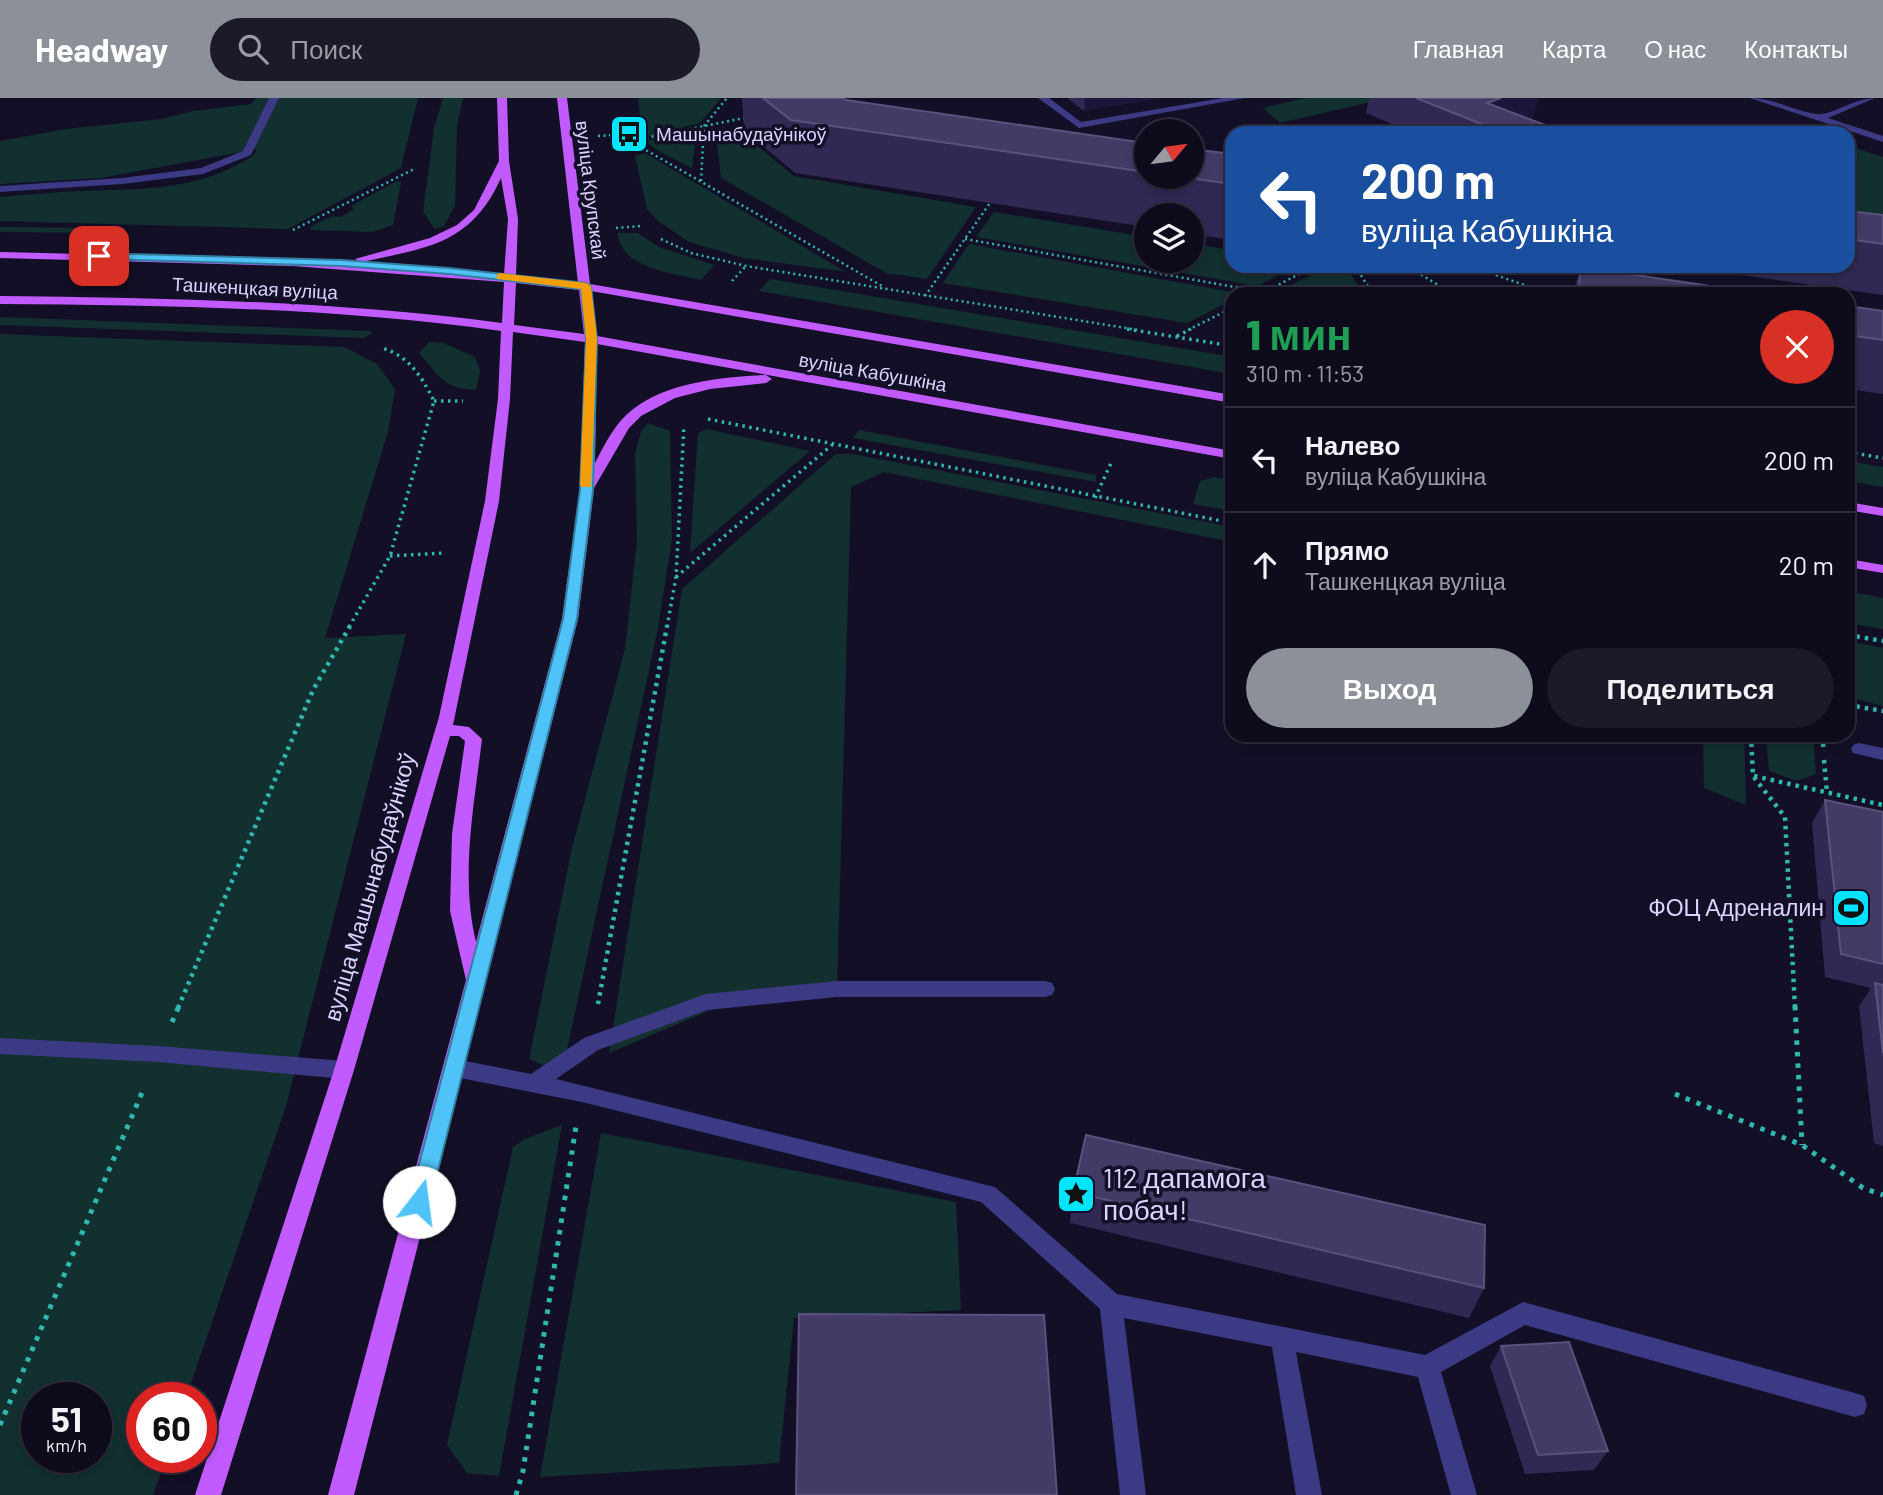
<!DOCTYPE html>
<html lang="ru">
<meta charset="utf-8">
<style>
body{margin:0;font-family:Barlow,sans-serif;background:#1c1929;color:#f1f3f6;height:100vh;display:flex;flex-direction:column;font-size:26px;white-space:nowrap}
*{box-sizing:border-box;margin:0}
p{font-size:23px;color:#9b9ba3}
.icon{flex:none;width:38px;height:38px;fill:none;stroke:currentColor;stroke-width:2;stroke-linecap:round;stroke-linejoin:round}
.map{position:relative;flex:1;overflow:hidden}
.drawer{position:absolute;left:1225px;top:189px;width:630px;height:455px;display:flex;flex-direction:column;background:#0e0b1c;border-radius:21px;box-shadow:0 4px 10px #0003,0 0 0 2px #2e2b3b}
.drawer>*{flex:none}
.hud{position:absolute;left:1225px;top:28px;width:630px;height:147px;border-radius:21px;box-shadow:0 4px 10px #0003,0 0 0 2px #2e2b3b;background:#1a4fa0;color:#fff;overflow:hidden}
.needle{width:46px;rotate:61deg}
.controls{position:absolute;left:1134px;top:21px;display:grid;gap:14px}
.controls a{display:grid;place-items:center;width:70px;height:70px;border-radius:50%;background:#0e0b1c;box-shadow:0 4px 10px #0003,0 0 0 2px #2e2b3b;font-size:35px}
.speed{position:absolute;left:21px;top:1284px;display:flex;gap:14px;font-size:35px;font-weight:700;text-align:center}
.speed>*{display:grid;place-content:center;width:91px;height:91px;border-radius:50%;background:#0e0b1c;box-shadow:0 4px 10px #0003,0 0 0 2px #2e2b3b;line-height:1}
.speed small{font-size:18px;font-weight:400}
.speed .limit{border:10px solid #d22;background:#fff;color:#111}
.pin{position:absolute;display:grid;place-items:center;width:60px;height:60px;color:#fff;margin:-30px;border-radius:14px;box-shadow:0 4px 10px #0006}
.me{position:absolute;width:77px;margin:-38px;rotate:15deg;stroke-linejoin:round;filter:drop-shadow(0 0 5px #0008)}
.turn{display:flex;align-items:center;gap:24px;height:147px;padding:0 21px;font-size:32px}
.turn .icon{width:91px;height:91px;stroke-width:2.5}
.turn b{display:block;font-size:49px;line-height:60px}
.round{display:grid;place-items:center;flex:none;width:74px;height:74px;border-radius:37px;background:#1c1929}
.headline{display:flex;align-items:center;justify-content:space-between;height:119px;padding:0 21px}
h1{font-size:42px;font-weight:800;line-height:52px;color:#1e9e55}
.button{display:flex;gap:14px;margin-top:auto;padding:14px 21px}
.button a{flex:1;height:80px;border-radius:42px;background:#8c9099;color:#fff;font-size:28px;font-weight:800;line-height:80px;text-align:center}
.button a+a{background:#1c1929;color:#f1f3f6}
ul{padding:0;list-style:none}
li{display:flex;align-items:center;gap:21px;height:105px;padding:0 21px;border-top:2px solid #2e2b3b}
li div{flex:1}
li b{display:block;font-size:26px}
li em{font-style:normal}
header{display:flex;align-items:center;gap:42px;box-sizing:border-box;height:98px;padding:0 35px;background:#8c9099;color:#fff}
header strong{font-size:33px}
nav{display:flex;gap:38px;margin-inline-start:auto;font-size:24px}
.search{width:490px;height:63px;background:#1c1929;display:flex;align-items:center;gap:18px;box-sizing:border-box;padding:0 24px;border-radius:38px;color:#9b9ba3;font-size:26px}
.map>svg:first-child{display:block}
.green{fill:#12302f;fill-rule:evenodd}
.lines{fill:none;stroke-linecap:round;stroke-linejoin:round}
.path-far3{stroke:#2fb8b0;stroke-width:2.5;stroke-dasharray:2 3.5;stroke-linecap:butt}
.path-far2{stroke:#2fb8b0;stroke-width:3.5;stroke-dasharray:2.5 4.5;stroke-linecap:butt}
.path-far1{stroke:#2fb8b0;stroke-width:4.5;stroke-dasharray:3.5 5;stroke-linecap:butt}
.path{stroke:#2fb8b0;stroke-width:5;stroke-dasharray:4.5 7;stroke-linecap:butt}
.service{fill:#3d3a85;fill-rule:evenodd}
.primary{fill:#c25bff;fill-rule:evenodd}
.wall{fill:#312854}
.shaded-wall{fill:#1d163a}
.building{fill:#433a66;stroke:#5a527e;stroke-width:2}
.route{fill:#4fc3f7;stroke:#337fa1;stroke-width:2}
.slow{fill:#f59e0b}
.labels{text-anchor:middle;stroke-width:7;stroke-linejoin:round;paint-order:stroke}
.far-poi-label{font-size:19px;fill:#d9d4ff;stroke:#130f26;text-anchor:start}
.far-street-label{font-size:19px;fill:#d9d4ff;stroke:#130f26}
.street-label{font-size:23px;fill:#d9d4ff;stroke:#130f26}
.poi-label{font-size:23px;fill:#d9d4ff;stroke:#130f26;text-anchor:end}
.near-poi-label{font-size:28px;fill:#d9d4ff;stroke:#130f26;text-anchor:start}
</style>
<header>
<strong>Headway</strong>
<div class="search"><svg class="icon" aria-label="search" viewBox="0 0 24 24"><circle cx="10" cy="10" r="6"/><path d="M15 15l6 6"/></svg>Поиск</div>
<nav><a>Главная</a><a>Карта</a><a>О нас</a><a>Контакты</a></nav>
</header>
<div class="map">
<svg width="1883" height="1397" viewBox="0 0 1883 1397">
<rect width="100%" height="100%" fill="#130f26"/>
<!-- green -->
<path class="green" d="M256 0H418L401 70 288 131 0 123V99C27 97 54 94 80 93 135 91 187 93 237 67 246 62 253 60 257 51L101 80 0 86V43L66 31 161 21 193 13 251 6Z
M443 0H463L457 28 455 108 444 128 435 131 423 114 434 30Z
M638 0H721L700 25 642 40Z
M1305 0H1388L1280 25 1263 10Z
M697 32 692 70 660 54 645 43Z
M739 33 794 78 976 109 927 181 886 175 721 80 716 37Z
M1855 50 1883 59V147L1848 141V53Z
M645 55 846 174 744 160 689 144 658 123 647 111 635 58Z
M397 83 401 84 393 127 372 134 311 132 310 129 332 118 341 119 354 111 351 108Z
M994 114 1146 139V163H1192V146L1232 152V168H1297L1257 188 976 139Z
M0 129 101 130 95 135 0 134Z
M618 135H638L659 149 714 167 701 182C675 175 619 171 618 135Z
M969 146 1243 196H1232V202L1187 225 943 185Z
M1329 168H1345L1364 196H1294L1279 193Z
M770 181 1232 259V276L759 193Z
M0 219 371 233V236L363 240 0 227Z
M0 236 344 249 377 266 395 291 388 334 325 540 406 536 286 1008 186 1300H142V1360H166L153 1397H0ZM37 1300H96V1360H37Z
M429 244 444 245 475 259 480 272 476 292C444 291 439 278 419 255Z
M648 325 670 333 672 441 658 530 565 961 543 967 529 961 572 750 625 551 637 442 635 355 641 333Z
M707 331 810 353 690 455 698 335Z
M859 332 1096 377V384L853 340Z
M836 356H853L1232 429V444L884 374 851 389 837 891 751 895 609 955 682 491Z
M1848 363 1883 369V389L1848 383Z
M1214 379 1232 382V413L1193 406 1200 383Z
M1848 493 1883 500V531L1848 525Z
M1848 543 1883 550V608L1848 599Z
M1703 637H1744L1746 707 1704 690Z
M1766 637H1813L1816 676 1797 683 1769 673Z
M562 1027 499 1378 467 1375 447 1347 513 1049 525 1041Z
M601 1035 956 1104 961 1212 794 1220 779 1365 540 1379Z"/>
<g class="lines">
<!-- path-far3 -->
<path class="path-far3" d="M598 38 629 36
M630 43 749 19
M632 44 882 188
M701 83 704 28 727 0
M616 130 640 128
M293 132 414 71
M661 141 691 155 746 168 1138 232
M965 141 1274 196
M1355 168 1373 196
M1407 168 1453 196
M1470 168 1550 196
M1616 177 1636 168
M732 183 746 168
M1264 194 1315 168
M925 198 990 105
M1188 232 1232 210"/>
<!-- path-far2 -->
<path class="path-far2" d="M1127 231 1232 248
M1177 238 1191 231
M434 303H463
M708 321 1232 425
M1848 354 1883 360
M1095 400 1111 365
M390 458 445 455
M676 479 832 347
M349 529 390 458 434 303C422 279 409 258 382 250
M667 529 676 479 684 327"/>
<!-- path-far1 -->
<path class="path-far1" d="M1848 537 1883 543
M1848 607 1883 613
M1751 637 1753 678 1785 719 1795 910
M1822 637 1824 654
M1824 662 1827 695
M1754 678 1883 707
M598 906 667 528
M178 910 313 592 350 528"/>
<!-- path -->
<path class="path" d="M1795 908 1802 1047
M172 924 179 908
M1675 996 1802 1047 1863 1090 1883 1097
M0 1327 144 990
M516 1397 523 1373 576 1028"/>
<!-- service -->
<path class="service" d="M269 0H279L251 57 203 76 122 86 0 94V88L122 80 201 70 243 53Z
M1038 0H1049L1081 24 1223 0H1245L1079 30Z
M1750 0C1774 0 1793 13 1816 16 1831 18 1855 0 1875 0L1828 20 1883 38V44Z
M1859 645 1883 650V662L1853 655 1851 651 1853 647Z
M837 883H1045L1052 885 1055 891 1052 897 1045 899H837L707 912 598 952 556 981 995 1089 1117 1196 1425 1257 1523 1204 1855 1295 1864 1298 1867 1307 1864 1316 1855 1319 1525 1227 1441 1274 1477 1397H1451L1418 1279 1296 1254 1322 1397H1296L1272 1249 1124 1220 1146 1397H1120L1100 1211 981 1104 582 1004 455 979 448 976 445 970 448 964 455 961 531 976 584 940 706 896Z
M0 940 158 948 344 963 351 966 354 972 351 978 344 981 158 964 0 956Z"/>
<!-- primary -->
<path class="primary" d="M497 0H507L509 63 518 121 516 178 578 185 557 0H567L590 186 1232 297V305L591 193 597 238 1232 353V361L597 246 595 365C605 346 615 325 632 312 668 284 722 279 766 277L772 281 766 285 710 291 675 300 641 318 629 330 594 390 578 521 354 1397H328L466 882 450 813 452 736 465 643 459 638H450L354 972 221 1397H195L334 972 439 619 485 403 498 301 501 233C335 210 168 207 0 206V198C168 200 335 203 502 225L504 184 293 168 0 160V154L293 161 504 177 508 121 501 80C471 147 426 150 361 164L355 161 430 140 457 127 474 112 499 63ZM516 185 579 192 584 236 514 227ZM513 234 585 244 580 392 562 521 476 844C460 778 474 708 482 641L469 629 453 627 499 403 510 301Z
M1848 404 1883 410V418L1848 412Z
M1848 461 1883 467V475L1848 469Z"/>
</g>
<!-- wall -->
<path class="wall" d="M742 0H843L846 2 1146 45V79H1192L1232 56V142L1192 136V117H1146V129L795 75 744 32Z
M1067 0H1158L1084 13Z
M1369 0H1538L1533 19 1528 20 1566 35H1413L1366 15Z
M1848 113 1883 117V197L1705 172V168H1848Z
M1581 169 1765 196H1572Z
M1848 208 1883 213V296L1848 291Z
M1825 702 1883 714V1048L1874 1045 1859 908 1871 890 1825 879 1812 725Z
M1073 1094 1484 1190 1469 1220 1070 1125Z
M1501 1248 1608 1353 1594 1372 1525 1376 1490 1268Z"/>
<!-- shaded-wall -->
<path class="shaded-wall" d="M1085 0H1158L1084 13Z
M1501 0H1538L1533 19 1496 32 1487 5Z"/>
<!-- building -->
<path class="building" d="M763 0H843L846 2 1146 45V74L791 22Z
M1416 0H1501L1487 5 1566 35H1504Z
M1192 51 1232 56V86L1182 79H1192Z
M1848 113 1883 117V146L1848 141Z
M1581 169 1765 196H1578Z
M1848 208 1883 213V242L1848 237Z
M1825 702 1883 714V866L1841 856Z
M1875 885 1883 887V955Z
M1086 1037 1485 1127 1484 1190 1073 1094Z
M799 1216 1044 1217 1057 1397H796Z
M1569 1244 1608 1353 1538 1357 1501 1248Z"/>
<!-- route -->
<path class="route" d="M95 155 341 162 449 170 586 185 591 188 597 241 593 392 577 521 430 1104 427 1110 419 1113 412 1110 409 1104 563 521 580 392 586 241 581 191 449 176 341 168 99 161 94 158Z"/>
<!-- slow -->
<path class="slow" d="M500 175 586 185 591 188 597 241 591 389H582L580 387 586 241 581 191 497 181V176Z"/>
<!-- icons -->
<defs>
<symbol id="bus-square" viewBox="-11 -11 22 22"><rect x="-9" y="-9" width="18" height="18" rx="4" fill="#00e5ff" stroke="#130f26"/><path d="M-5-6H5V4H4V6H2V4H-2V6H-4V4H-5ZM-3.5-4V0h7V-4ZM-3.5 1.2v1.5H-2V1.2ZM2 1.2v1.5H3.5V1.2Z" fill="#111"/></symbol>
<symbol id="stadium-square" viewBox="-11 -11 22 22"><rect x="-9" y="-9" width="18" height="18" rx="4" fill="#00e5ff" stroke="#130f26"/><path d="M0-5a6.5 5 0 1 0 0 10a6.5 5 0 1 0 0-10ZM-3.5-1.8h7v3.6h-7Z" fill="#111"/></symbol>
<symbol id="sight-square" viewBox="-11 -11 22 22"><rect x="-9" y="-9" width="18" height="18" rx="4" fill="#00e5ff" stroke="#130f26"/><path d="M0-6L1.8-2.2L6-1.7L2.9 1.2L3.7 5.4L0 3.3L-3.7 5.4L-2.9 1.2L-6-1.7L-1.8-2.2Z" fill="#111"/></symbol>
</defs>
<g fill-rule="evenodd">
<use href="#bus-square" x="607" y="14" width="44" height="44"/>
<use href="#stadium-square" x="1829" y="788" width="44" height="44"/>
<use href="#sight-square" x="1054" y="1074" width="44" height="44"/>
</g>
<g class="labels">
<!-- far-poi labels -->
<g class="far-poi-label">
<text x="656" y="43">Машынабудаўнікоў</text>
</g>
<!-- far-street labels -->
<g class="far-street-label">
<text transform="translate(591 92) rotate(83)" y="7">вуліца Крупскай</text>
<text transform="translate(255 190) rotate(3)" y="7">Ташкенцкая вуліца</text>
<text transform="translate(873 274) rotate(10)" y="7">вуліца Кабушкіна</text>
</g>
<!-- street labels -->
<g class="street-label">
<text transform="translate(370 789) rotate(-74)" y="8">вуліца Машынабудаўнікоў</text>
</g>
<!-- poi labels -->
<g class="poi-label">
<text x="1824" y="818">ФОЦ Адреналин</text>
</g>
<!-- near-poi labels -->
<g class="near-poi-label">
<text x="1103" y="1090">112 дапамога<tspan x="1103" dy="32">побач!</tspan></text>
</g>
</g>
</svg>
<div class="controls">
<a><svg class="needle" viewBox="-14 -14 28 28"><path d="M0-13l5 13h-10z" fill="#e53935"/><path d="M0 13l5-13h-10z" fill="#9b9ba3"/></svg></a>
<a><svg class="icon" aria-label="layers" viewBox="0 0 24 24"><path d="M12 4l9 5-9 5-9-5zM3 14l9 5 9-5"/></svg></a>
</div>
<div class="speed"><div>51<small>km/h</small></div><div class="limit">60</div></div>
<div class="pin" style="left:99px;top:158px;background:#d93025"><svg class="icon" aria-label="arrive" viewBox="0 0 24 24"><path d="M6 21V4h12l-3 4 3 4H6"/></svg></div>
<svg class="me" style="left:419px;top:1104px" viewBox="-20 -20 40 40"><circle r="19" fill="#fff"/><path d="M0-13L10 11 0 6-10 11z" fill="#4fc3f7"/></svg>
<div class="hud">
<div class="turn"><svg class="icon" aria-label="left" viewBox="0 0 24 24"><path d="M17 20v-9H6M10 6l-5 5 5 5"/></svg><div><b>200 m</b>вуліца Кабушкіна</div></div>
</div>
<section class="drawer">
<div class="headline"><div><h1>1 мин</h1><p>310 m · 11:53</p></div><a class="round" style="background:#d93025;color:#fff"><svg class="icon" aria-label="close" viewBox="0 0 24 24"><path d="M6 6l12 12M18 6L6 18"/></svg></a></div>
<ul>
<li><svg class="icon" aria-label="left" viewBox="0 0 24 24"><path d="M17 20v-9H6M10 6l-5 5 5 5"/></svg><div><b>Налево</b><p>вуліца Кабушкіна</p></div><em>200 m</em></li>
<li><svg class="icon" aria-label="ahead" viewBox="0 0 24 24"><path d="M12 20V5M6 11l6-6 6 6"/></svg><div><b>Прямо</b><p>Ташкенцкая вуліца</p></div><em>20 m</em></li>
</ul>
<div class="button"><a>Выход</a><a>Поделиться</a></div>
</section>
</div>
